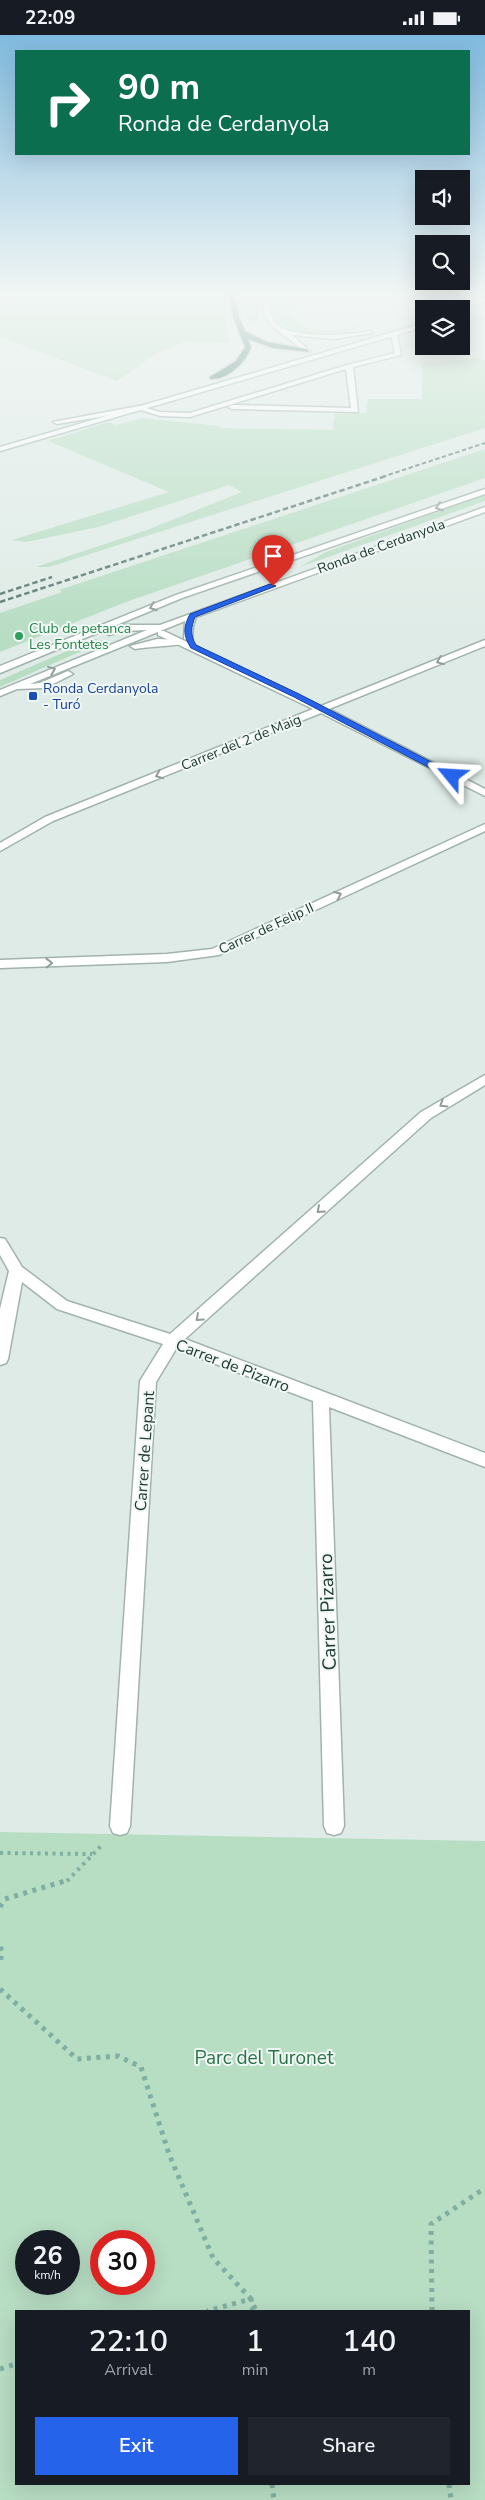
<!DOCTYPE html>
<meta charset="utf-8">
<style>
body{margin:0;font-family:"Nunito Sans",sans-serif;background:#20242c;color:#f1f3f6;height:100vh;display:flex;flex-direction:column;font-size:19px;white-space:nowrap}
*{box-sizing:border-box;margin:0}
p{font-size:16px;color:#9ea1a6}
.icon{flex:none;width:28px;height:28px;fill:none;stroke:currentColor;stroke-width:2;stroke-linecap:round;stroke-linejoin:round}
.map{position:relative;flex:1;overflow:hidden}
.details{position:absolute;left:15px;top:2275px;width:455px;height:175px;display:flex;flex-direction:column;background:#171b24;border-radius:0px;box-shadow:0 5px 20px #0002}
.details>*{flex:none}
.hud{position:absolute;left:15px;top:15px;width:455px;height:105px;border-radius:0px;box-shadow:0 5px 20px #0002;background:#0b6e4f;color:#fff;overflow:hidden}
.buttons{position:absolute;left:415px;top:135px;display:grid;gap:10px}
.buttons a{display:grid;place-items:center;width:55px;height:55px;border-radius:0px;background:#171b24;box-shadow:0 5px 20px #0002;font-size:25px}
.speed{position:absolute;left:15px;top:2195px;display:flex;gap:10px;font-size:25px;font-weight:700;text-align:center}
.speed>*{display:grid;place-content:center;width:65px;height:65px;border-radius:50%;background:#171b24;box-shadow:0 5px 20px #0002;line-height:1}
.speed small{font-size:12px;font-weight:400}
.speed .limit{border:8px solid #d22;background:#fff;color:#111}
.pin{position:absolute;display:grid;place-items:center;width:42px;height:42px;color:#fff;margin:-51px -21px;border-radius:50% 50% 50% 0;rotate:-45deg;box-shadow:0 0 5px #0007}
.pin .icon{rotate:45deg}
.me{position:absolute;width:55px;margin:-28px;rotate:297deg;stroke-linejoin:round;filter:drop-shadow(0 0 4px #0008)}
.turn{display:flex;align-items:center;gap:18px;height:105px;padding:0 20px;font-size:22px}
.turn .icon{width:65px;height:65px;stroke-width:2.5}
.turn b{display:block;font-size:35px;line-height:42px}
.eta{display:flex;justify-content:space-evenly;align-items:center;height:85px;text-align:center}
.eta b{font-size:30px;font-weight:600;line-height:35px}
.cta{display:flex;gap:10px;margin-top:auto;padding:10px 20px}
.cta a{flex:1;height:58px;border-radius:0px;background:#2563eb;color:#fff;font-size:20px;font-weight:600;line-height:58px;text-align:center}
.cta a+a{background:#20242c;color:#f1f3f6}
.status{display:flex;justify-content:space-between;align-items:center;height:35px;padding:0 25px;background:#171b24;direction:ltr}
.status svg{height:14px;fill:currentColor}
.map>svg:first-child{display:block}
.green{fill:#b7ddc3;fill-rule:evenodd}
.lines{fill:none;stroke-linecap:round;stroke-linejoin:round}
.service-casing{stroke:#a2b3ad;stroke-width:3}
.minor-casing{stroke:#a2b3ad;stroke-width:3}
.tertiary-casing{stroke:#a2b3ad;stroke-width:3}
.secondary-casing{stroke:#9eb7af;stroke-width:3}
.motorway-casing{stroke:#c1c8c6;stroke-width:3}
.path-far1{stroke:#7fafa2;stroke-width:4;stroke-dasharray:3 4.5;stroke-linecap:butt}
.path{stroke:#7fafa2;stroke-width:5;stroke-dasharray:4 5.5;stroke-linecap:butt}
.service{fill:#fff;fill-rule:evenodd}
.minor{fill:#fff;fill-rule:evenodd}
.tertiary{fill:#fff;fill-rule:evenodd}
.secondary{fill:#fff;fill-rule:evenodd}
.motorway{fill:#2b685e;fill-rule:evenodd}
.rail-far1{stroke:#5a7771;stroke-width:2;stroke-dasharray:4.5 2.5;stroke-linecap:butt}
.rail{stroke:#5a7771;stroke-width:2.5;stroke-dasharray:5.5 3;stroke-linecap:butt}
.oneway{stroke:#909d9a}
.route{fill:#2563eb;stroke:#184099}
.leisure-dot{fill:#2e9e5b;stroke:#f0f7f4;stroke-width:2}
.transit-dot{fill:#1a4fb4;stroke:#f0f7f4;stroke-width:2}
.labels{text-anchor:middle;stroke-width:4;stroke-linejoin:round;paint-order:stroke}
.far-street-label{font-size:14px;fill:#203b35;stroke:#f0f7f4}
.far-leisure-label{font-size:14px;fill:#27864d;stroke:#f0f7f4;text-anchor:start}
.far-transit-label{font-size:14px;fill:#164399;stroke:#f0f7f4;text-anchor:start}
.street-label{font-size:16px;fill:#203b35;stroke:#f0f7f4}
.near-street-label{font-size:19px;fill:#203b35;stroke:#f0f7f4}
.near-park-label{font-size:19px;fill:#297349;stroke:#f0f7f4}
</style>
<div class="status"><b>22:09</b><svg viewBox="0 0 49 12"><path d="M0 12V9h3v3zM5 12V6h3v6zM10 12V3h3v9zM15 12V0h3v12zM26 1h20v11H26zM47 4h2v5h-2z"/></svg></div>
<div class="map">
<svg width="485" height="2465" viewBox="0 0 485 2465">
<rect width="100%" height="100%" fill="#dfebe6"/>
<!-- green -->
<path class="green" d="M47 256H220L230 308 186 306 153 321 117 346 0 302V271Z
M249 256H267C258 267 254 275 262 287H248L244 275Z
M282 256H307L287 276C299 301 336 295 359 291 335 308 241 297 282 256Z
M479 323 485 325V393L49 532H36L147 495 242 457 229 450 98 492 26 507 12 505 169 457 48 406 109 387 115 390 143 383 220 391V393L333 395 335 379 366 378 368 364H422V328Z
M485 414V443L126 567 0 617V578L62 557 59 555Z
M485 460V466L300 532 326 517Z
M95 604 104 606 0 652V645Z
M0 1797 485 1806V2465H0ZM26 2206H69V2249H26ZM101 2206H144V2249H101ZM16 2276H469V2449H16Z"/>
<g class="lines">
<defs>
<path id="service" d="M139 371 142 375 57 389 53 387Z"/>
<path id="minor" d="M394 298 397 300 401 320 353 332 358 377 232 374 228 372 232 370 351 373 346 334 190 382 160 381 135 373 139 371 160 377 190 378 347 330 395 318 391 300Z
M158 596H164L321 671 485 605V611L329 674 485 754V761L321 678 53 786 0 816V808L45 782 313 674 158 600Z
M485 789V796L219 920 167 927 0 933V925L167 919 212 914Z
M485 1040V1050L431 1083 185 1304 485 1418V1432L329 1372 344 1791 341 1798 334 1800 327 1798 324 1791 313 1366 176 1314 156 1347 130 1791 127 1798 120 1800 113 1798 110 1791 140 1346 163 1309 57 1274 22 1247 8 1324 6 1328 0 1330V1274L9 1236 0 1220V1203L5 1204 22 1232 67 1266 170 1299 421 1077Z"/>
<path id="tertiary" d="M485 454V459L182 563 0 638V631L176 560Z
M485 472V477L196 582 193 591 192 606 184 604 185 586 30 649 40 648 68 636 73 639 45 653 17 654 0 661V655L147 595 123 596 109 600 104 597 106 595 123 590H160Z
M157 604 182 605 187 608C184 610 144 612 135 614L130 611Z"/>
<path id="secondary" d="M235 256H241L238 268 235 270 232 268Z
M272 256H278L269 269 273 285 281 293C310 303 340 301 370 296L373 298 334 304 292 300 310 316 305 317C288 300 265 295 263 269Z
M485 263V267L461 274H451Z
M424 288V292L0 416V412Z"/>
<path id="motorway" d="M228 256H234L239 282 245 296 267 307 307 314 309 317 273 313 248 304 251 312C246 328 227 345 210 344V342L236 326 245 312 233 282Z"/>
</defs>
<!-- service casing -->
<use href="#service" class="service-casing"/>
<!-- minor casing -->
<use href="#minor" class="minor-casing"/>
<!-- tertiary casing -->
<use href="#tertiary" class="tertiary-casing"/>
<!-- secondary casing -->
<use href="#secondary" class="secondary-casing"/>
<!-- motorway casing -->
<use href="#motorway" class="motorway-casing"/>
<!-- path-far1 -->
<path class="path-far1" d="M0 1818 92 1819
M67 1846 101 1811"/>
<!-- path -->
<path class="path" d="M0 1872 5 1864 68 1845
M0 1912 2 1916 0 1929
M0 1954 77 2024 118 2021 141 2032 169 2119 213 2223 251 2264 207 2276
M253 2276 251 2264 256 2276
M432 2276 431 2189 485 2153
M0 2334 16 2329
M272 2449 274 2465
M449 2449 451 2465"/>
<!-- service -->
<use href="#service" class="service"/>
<!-- minor -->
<use href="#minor" class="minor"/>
<!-- tertiary -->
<use href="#tertiary" class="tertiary"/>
<!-- secondary -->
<use href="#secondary" class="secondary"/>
<!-- motorway -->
<use href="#motorway" class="motorway"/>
<!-- rail-far1 -->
<path class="rail-far1" d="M382 442 485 408"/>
<!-- rail -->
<path class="rail" d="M0 559 52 542
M0 567 386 441"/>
</g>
<!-- one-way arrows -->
<defs><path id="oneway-chevron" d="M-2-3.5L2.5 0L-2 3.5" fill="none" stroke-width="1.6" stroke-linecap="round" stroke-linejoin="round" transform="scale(1.25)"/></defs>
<g class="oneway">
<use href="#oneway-chevron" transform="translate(439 472) rotate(161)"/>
<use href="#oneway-chevron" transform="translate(153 572) rotate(160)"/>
<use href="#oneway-chevron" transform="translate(440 626) rotate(158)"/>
<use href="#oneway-chevron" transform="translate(52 635) rotate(-22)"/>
<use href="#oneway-chevron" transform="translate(159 740) rotate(158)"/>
<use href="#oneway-chevron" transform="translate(338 860) rotate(-25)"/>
<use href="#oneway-chevron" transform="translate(49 928) rotate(-1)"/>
<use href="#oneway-chevron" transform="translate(443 1069) rotate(148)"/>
<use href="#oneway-chevron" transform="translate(320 1175) rotate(138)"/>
<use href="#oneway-chevron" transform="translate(199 1283) rotate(138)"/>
</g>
<!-- sky -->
<linearGradient id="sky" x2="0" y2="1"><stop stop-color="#80badf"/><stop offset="0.43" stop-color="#f1f6f4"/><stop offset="1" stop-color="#f1f6f4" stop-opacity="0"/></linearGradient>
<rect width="485" height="601" fill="url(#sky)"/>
<!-- route -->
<path class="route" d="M270 549 276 551 195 582C191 592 190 600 196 610L299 659 455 739V743H449L294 662 191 613C183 601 183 592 190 579Z"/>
<!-- markers -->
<circle class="leisure-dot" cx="19" cy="601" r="5"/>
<rect class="transit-dot" x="28" y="656" width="10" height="10" rx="2.5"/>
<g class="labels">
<!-- far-street labels -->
<g class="far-street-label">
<text transform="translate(381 511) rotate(-20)" y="5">Ronda de Cerdanyola</text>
<text transform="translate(241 707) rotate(-22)" y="5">Carrer del 2 de Maig</text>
<text transform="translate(266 893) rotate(-25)" y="5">Carrer de Felip II</text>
</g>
<!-- far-leisure labels -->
<g class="far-leisure-label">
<text x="29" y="598">Club de petanca<tspan x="29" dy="16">Les Fontetes</tspan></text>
</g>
<!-- far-transit labels -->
<g class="far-transit-label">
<text x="43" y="658">Ronda Cerdanyola<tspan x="43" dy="16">- Turó</tspan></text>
</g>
<!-- street labels -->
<g class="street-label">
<text transform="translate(233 1330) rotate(21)" y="6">Carrer de Pizarro</text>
<text transform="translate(144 1416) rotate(-86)" y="6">Carrer de Lepant</text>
</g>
<!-- near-street labels -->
<g class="near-street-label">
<text transform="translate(327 1577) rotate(-92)" y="7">Carrer Pizarro</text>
</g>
<!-- near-park labels -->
<g class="near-park-label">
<text x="264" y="2029">Parc del Turonet</text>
</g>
</g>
</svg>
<div class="buttons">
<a><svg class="icon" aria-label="sound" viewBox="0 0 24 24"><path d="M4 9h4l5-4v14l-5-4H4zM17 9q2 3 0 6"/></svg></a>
<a><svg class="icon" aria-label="search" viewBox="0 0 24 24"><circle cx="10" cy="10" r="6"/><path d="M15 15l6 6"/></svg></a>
<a><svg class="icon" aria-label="layers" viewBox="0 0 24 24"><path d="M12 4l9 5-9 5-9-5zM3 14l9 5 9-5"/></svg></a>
</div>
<div class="speed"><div>26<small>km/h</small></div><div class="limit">30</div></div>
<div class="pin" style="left:273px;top:551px;background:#d93025"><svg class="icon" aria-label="arrive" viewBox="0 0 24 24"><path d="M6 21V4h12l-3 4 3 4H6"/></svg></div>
<svg class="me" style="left:452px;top:741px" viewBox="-20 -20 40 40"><path d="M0-17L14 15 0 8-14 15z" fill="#2563eb" stroke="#fff" stroke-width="4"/></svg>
<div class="hud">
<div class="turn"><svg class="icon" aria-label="right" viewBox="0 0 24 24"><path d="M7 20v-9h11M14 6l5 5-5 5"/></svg><div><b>90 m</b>Ronda de Cerdanyola</div></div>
</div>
<section class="details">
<div class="eta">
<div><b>22:10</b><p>Arrival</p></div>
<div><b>1</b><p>min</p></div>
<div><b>140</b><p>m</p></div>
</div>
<div class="cta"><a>Exit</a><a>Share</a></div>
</section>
</div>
